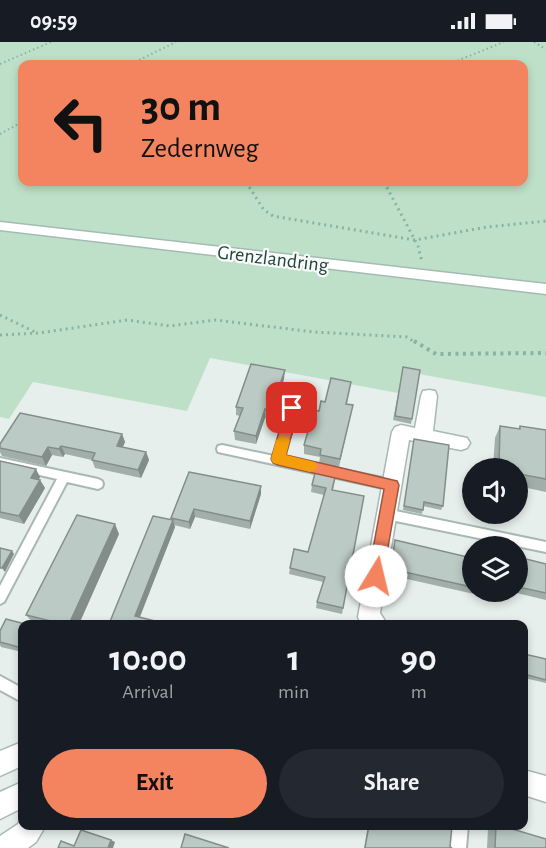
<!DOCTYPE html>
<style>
body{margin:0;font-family:"Alegreya Sans",sans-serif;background:#242831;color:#f1f3f6;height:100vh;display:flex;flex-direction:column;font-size:22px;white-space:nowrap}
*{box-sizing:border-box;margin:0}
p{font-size:20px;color:#9ea1a6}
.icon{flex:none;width:33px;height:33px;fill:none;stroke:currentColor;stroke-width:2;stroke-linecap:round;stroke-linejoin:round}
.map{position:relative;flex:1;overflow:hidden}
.details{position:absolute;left:18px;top:578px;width:510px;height:210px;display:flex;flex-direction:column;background:#171b24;border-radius:12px;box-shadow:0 3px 9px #0003}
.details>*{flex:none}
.top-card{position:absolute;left:18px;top:18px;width:510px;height:126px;border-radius:12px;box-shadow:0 3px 9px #0003;background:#f4845f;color:#111;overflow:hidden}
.buttons{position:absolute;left:462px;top:416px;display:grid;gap:12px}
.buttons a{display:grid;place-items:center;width:66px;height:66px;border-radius:50%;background:#171b24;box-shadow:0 3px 9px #0003;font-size:30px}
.pin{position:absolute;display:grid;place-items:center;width:51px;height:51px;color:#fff;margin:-26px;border-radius:12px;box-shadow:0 3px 9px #0006}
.me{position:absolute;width:66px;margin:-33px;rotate:9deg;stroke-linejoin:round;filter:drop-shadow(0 0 4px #0008)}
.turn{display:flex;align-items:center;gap:21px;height:126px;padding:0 24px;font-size:27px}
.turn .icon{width:78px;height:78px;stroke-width:2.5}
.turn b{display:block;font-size:42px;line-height:51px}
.eta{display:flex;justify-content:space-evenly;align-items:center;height:102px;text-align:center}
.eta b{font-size:36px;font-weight:700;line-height:42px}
.primary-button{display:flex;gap:12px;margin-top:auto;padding:12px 24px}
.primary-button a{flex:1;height:69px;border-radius:36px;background:#f4845f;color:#111;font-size:24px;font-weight:700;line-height:69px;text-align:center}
.primary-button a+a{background:#242831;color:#f1f3f6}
.status{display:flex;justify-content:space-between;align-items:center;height:42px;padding:0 30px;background:#171b24;direction:ltr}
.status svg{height:16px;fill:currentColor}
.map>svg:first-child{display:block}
.green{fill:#bfe0c8;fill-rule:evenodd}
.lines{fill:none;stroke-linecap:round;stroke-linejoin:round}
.lane-casing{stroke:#a8b8b2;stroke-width:4}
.street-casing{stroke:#a8b8b2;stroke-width:3}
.secondary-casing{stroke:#a4bbb3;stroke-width:3}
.path-far2{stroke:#86b3a5;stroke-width:2;stroke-dasharray:1.5 3;stroke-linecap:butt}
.path-far1{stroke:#86b3a5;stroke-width:3;stroke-dasharray:2 4;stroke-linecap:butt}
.path{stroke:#86b3a5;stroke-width:4;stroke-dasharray:3 4.5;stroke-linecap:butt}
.lane{fill:#fff;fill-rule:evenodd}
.street{fill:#fff;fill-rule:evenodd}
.secondary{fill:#fff;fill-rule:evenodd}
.wall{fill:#a1aea9}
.shaded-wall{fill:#838d89}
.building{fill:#bbcac4;stroke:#838d89;stroke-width:1.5}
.route{fill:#f4845f;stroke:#9f563e;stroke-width:1.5}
.slow{fill:#f59e0b}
.labels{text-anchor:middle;stroke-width:4.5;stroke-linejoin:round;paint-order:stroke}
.far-street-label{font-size:20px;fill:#24423a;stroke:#f7fbf9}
</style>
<div class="status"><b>09:59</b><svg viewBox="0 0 49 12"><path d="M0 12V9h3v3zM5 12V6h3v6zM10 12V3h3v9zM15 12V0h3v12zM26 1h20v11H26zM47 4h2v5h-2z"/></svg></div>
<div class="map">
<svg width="546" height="806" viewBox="0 0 546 806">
<rect width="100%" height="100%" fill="#e6efeb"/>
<!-- green -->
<path class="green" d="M0 0H546V355L402 329 398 351 210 316 187 369 33 340 9 377 0 375ZM22 22H524V140H22Z"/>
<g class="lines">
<defs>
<path id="lane" d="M293 362 298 366 284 416 392 438 396 440 398 443 396 446 392 448 218 410 217 407 218 404 222 403 274 414 288 366Z
M0 416 98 437 102 439 103 442 102 445 98 447 67 440 4 560 0 562V544L57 437 0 424Z
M386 467 546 500V510L386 477 382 475 380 472 382 469Z
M0 634 22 646V660L0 648Z
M452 783H468L466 806H450Z"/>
<path id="street" d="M429 348 435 349 437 354 433 389 467 396 470 401 467 406 461 408 409 398 380 571 387 582H361L358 575 392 390 395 385 401 383 415 386 421 354 423 349Z
M22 700V724L0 734V709Z
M524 728 546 734V760L524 753Z
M22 740V766L0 777V750Z
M22 775V783H46L36 800 28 806H0V794L18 782Z"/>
<path id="secondary" d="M0 180 546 242V252L0 188Z"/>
</defs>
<!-- lane casing -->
<use href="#lane" class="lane-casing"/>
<!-- street casing -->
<use href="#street" class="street-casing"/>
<!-- secondary casing -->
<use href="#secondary" class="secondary-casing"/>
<!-- path-far2 -->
<path class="path-far2" d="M534 0 546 7
M0 22 51 0
M131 22 176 0
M449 22 504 0
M0 92 22 80"/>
<!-- path-far1 -->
<path class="path-far1" d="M246 140 264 168 273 174 415 198 487 185 546 179
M384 140 418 204 422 220
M0 273 37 291
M0 293 39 291 127 278 170 284 215 278 314 290 407 295 416 301"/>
<!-- path -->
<path class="path" d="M414 299 436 312 546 311"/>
<!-- lane -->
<use href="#lane" class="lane"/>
<!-- street -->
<use href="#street" class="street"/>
<!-- secondary -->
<use href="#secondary" class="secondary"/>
</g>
<!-- wall -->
<path class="wall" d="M403 325 412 377 411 382 393 378Z
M284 337 274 369 271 368 268 377 265 376 256 402 235 398 234 389 240 374 236 373V365Z
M351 340 347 362 353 363 339 425 319 421 320 415 304 412V403L319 369Z
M500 384 518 387 520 384 546 388V450L518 444V426H493L495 396Z
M122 392 125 400 123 405 146 410 149 418 141 436 95 426 92 418 65 412 63 415 52 413 46 424 2 414 0 410V402Z
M414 397 443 464 441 468 423 464 422 472 403 468Z
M0 419 40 435 39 437 45 446 24 482 0 476Z
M189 430 261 452 250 487 195 475 190 487 174 483 175 485 139 575 109 582 172 478 171 476Z
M336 431 333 448 364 454 342 572 316 566 317 560 323 540 289 532 290 526 308 510 324 453 311 450 312 443Z
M119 492 79 582H34L26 573Z
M395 498 472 516V549H495V551L492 556 389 533Z
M518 515 546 522V558L508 549H518Z
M22 582V610L1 605 0 603V589Z
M524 612 546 617V641L524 636Z
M368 783H448L450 805 452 806H364Z
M494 783H499L546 806H487L488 786Z"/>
<!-- shaded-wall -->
<path class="shaded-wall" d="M285 328 284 337 274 369V360Z
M271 359V368L268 377V368Z
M265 367V376L256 402V394Z
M122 392 125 400 119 412 117 404Z
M61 404 65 412 63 415 59 407Z
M48 405 52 413 46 424 42 415Z
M146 410 149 418 141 436 138 428Z
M36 427 40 435 35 444 31 436Z
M40 438 45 446 24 482 19 474Z
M261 444V452L250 487V479Z
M194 467 195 475 190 487 189 480Z
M173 478 175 485 138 580 135 574Z
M115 482 119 492 79 582H69Z
M12 509 14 512 5 530 2 526Z
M111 798 115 800 113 806H108Z"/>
<!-- building -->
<path class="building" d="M251 322 285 328 274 360 271 359 268 368 265 367 256 394 234 389 243 366 236 365Z
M403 325 420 328 412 377 395 374Z
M331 336 351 340 346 362 353 363 340 417 320 413 321 407 304 403 314 368 319 369 321 359 325 360Z
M20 371 122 392 117 404 146 410 138 428 92 418 95 411 61 404 59 407 48 405 42 415 0 406V402Z
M500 384 520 387V384L546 388V437L519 432V428L518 427V426H510L499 424Z
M414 397 449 403 443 464 424 460 423 468 404 464Z
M0 419 36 427 31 436 40 438 19 474 0 470Z
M316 427 336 431 332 448 364 454 343 566 317 560 325 535 290 526 294 507 308 510 326 446 312 443Z
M189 430 261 444 250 479 194 467 189 480 171 476Z
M77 473 115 482 69 582H63L26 573Z
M153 474 173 478 135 574 167 582H109Z
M395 498 472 516V545L391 527Z
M0 506 12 509 2 526H0Z
M518 515 546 522V551L518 545Z
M6 577 25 582H22V606L0 600V589Z
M524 612 546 617V638L524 632Z
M369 783H448L452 784 450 805 452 806H365Z
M496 783H499L546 797V806H495Z
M81 788 111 798 108 806H58L61 799 74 804Z
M185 792 229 806H181Z"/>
<!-- route -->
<path class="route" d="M292 361 299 366 286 413 397 439 399 443 382 539 376 541 370 539 368 534 384 447 278 423 273 421 271 417 286 366Z"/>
<!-- slow -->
<path class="slow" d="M283 393 290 398 286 413 315 420 317 424 315 428 310 430 273 421 271 417 276 398Z"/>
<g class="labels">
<!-- far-street labels -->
<g class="far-street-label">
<text transform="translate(273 216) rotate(7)" y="7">Grenzlandring</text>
</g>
</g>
</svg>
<div class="buttons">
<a><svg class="icon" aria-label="sound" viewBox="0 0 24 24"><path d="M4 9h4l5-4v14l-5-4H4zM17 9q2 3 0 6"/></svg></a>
<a><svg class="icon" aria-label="layers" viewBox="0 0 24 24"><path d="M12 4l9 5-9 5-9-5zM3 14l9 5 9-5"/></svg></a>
</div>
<div class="pin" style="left:292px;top:366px;background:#d93025"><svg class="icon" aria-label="arrive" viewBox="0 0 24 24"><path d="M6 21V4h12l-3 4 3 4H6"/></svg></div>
<svg class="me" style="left:376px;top:534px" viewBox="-20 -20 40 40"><circle r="19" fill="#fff"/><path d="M0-13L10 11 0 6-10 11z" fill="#f4845f"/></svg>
<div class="top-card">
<div class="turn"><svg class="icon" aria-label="left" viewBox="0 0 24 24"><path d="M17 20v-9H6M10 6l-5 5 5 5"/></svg><div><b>30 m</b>Zedernweg</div></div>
</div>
<section class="details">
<div class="eta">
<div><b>10:00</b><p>Arrival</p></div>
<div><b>1</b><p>min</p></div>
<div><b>90</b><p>m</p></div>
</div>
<div class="primary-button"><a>Exit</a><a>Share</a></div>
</section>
</div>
